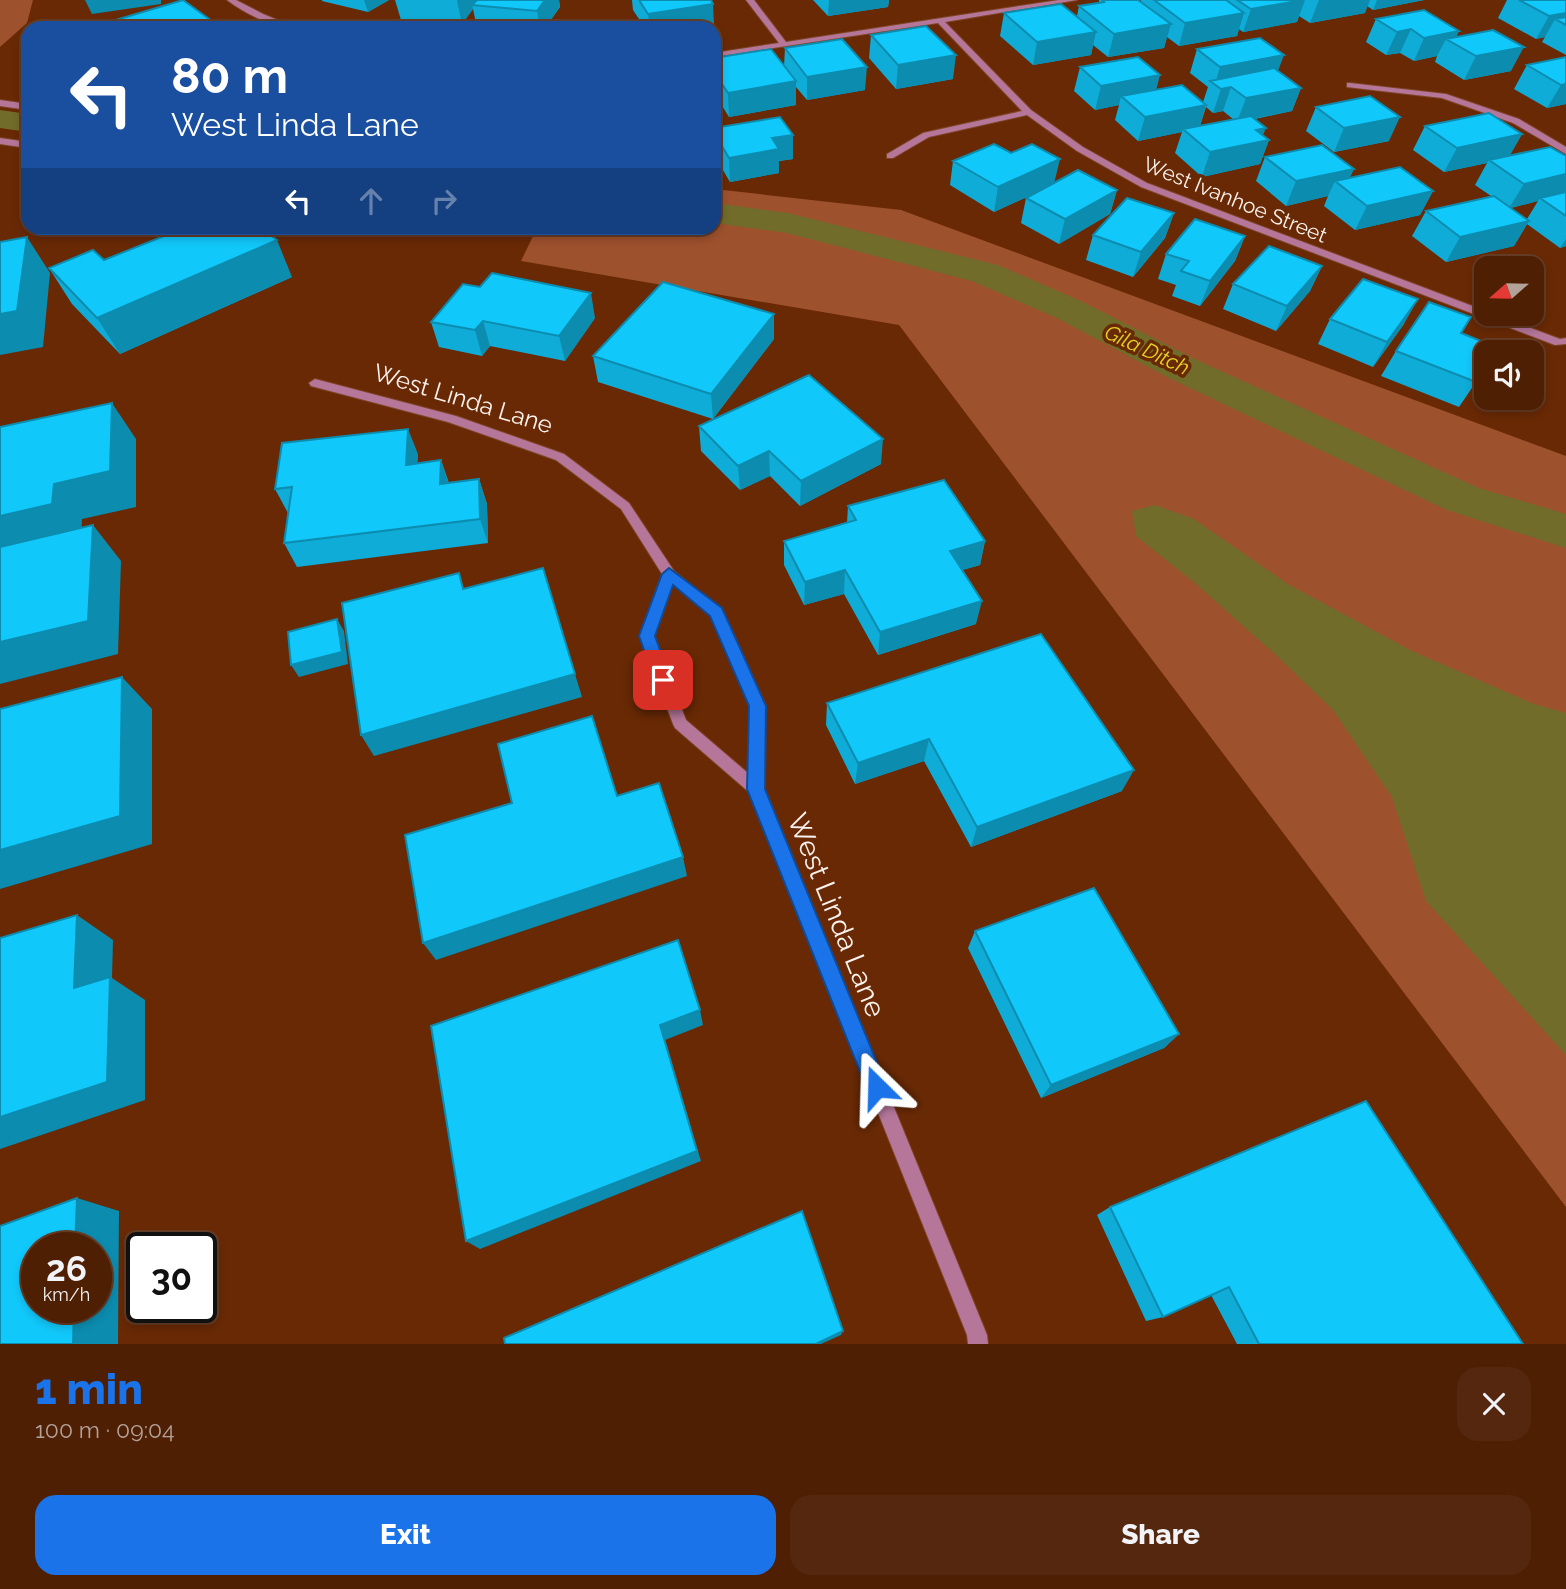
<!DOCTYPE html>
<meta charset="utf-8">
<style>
body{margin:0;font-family:Raleway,sans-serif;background:#55270e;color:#f1f3f6;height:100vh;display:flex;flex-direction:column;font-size:26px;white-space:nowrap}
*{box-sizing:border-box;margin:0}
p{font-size:23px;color:#b3a29a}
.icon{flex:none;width:38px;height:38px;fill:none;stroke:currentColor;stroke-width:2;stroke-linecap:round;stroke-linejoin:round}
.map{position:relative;height:1344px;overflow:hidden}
.details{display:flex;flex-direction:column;background:#4f1f04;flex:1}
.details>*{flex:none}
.hud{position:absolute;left:21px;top:21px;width:700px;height:214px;border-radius:21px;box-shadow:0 4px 10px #0003,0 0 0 2px #663d26;background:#1a4fa0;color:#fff;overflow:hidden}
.needle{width:46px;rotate:250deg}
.tools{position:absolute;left:1474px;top:256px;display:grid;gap:14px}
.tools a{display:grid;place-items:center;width:70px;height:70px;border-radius:14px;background:#4f1f04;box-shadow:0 4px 10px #0003,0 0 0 2px #663d26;font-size:35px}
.speed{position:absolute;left:21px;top:1232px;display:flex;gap:14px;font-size:35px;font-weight:700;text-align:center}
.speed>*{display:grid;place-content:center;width:91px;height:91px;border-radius:50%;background:#4f1f04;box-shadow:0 4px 10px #0003,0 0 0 2px #663d26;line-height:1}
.speed small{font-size:18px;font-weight:400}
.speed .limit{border:4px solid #111;border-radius:10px;background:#fff;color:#111}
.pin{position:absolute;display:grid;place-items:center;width:60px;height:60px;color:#fff;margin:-30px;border-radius:14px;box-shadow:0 4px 10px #0006}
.me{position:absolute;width:77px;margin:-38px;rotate:338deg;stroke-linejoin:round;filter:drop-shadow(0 0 5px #0008)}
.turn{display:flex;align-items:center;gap:24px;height:147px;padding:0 35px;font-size:32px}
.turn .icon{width:91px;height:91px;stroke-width:2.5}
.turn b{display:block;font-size:49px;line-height:60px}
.lanes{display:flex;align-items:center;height:66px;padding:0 35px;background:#0003;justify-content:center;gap:35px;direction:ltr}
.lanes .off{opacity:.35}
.round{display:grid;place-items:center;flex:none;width:74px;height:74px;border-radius:21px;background:#55270e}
.head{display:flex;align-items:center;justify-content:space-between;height:119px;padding:0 35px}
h1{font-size:42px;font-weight:800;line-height:52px;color:#1a73e8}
.cta{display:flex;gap:14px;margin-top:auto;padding:14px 35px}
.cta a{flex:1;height:80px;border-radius:21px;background:#1a73e8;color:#fff;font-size:28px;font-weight:800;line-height:80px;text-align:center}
.cta a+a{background:#55270e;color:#f1f3f6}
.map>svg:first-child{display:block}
.green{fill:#9e512d}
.water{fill:#716c2a}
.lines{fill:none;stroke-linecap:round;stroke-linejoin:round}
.canal{fill:#716c2a;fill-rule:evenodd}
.service-casing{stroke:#7d4526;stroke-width:2}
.minor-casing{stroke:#7d4526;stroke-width:2}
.service{fill:#b5769a;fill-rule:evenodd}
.minor{fill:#b5769a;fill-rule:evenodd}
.wall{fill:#0facd7;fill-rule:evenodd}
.shaded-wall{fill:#0c8caf}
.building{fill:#11c8fa;stroke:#0c8caf;stroke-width:2}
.route{fill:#1a73e8;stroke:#114b97;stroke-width:2}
.labels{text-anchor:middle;stroke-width:7;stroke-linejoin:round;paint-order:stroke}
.far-street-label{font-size:21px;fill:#faf2ee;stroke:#692905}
.far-water-label{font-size:21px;font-style:italic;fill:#e1d321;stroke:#692905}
.street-label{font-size:24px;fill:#faf2ee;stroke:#692905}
.near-street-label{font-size:28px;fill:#faf2ee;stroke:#692905}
</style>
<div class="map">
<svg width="1566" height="1344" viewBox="0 0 1566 1344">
<rect width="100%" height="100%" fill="#692905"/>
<!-- green -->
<path class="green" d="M0 0H33L27 23 0 47Z
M714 189 901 210 1566 456V1207L899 325 521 261 537 228H714Z"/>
<!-- water -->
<path class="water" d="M1155 505 1194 519 1288 584 1412 651 1534 704 1566 713V1055L1426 901 1392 797 1333 710 1276 655 1195 583 1136 536 1132 511Z"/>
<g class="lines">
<!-- canal -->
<path class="canal" d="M0 110 28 114V132L0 128Z
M714 203 788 213 998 265 1083 302 1199 361 1479 488 1566 514V548L1447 510 1171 379 1057 318 972 281 787 233 714 223Z"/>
<defs>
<path id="service" d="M0 100 28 104V110L0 106Z
M0 138 28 142V148L0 144Z"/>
<path id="minor" d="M227 0H236L263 14 297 28C273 28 246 14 227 0Z
M746 0H754L786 42 1059 0H1077L945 22 1031 110 1083 147 1147 183 1560 339 1566 338V344L1555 345 1141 187 1077 151 1027 115 929 137 893 158H887V154L923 133 1022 111 938 23 714 57V53L779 43Z
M1350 83 1446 94 1519 119 1566 147V154L1513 123 1442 98 1347 87V83Z
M315 379 456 416 564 454 629 503 674 571 723 612 765 706 764 789 987 1335 988 1344H968L967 1335 750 793 675 728 673 724 640 636 662 574 621 509 556 460 448 422 311 386 309 383ZM672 584 711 615 751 706 749 774 686 720 654 636Z"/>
</defs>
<!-- service casing -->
<use href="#service" class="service-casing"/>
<!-- minor casing -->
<use href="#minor" class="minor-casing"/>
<!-- service -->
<use href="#service" class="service"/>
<!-- minor -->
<use href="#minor" class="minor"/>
</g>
<!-- wall -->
<path class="wall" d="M322 0H389L368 12 322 1Z
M395 0H559L560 7 545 28H477L473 9 462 24 401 20Z
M632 0H711L714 26 705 28H645L633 10Z
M813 0H889L888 7 828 16Z
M1099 0H1138L1141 2V0H1424L1373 10 1367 6 1365 13 1310 23 1299 16 1297 22 1243 32 1239 29 1237 36 1179 46 1167 37 1164 48 1108 57 1093 45 1091 55 1033 65 1000 36 1004 13 1077 16 1079 6 1099 3Z
M1507 0H1566V55L1542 42 1545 37 1536 39 1498 18Z
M1376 19 1457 37 1511 71 1464 80 1435 62 1437 56 1414 61 1400 53 1386 55 1366 42Z
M116 20 212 21 215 28H120Z
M871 35 953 79 896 89 869 58Z
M785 48 865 90 807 100 796 87V105L729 117 714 93V58L784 66Z
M1197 49 1278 71 1301 88 1292 111 1255 119 1263 135 1269 140 1260 164 1202 177 1175 153 1182 132 1138 141 1115 120 1119 105 1095 110 1074 91 1080 67 1156 90 1203 102 1208 87 1190 73ZM1206 107 1213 113 1223 111 1233 119 1200 126Z
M1566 57V104L1547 108 1514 89 1527 65Z
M1316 107 1389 141 1334 152 1306 131Z
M1425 126 1522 134 1510 155 1566 156V246L1560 248 1527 224 1514 246 1446 262 1412 236 1426 211 1491 196 1475 185 1487 163 1444 172 1413 150ZM1538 201 1527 219 1511 208Z
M714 128 793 135V159L779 161V173L730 182 714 155Z
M1265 157 1354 169 1349 178 1433 191 1420 215 1355 230 1324 206 1328 196 1286 206 1256 181Z
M953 161 1055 183 1117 190 1110 214 1059 244 1021 223 1026 198 1040 191 994 212 950 185Z
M1174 213 1165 238 1133 277 1086 260 1093 235Z
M1245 236 1235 261 1200 306 1172 296 1176 285 1158 279 1166 254Z
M104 260 292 277 120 354 72 304 49 268Z
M1322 266 1310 291 1276 331 1223 309 1233 284Z
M595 318 565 361 490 346 482 356 439 347 431 322Z
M1330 319 1404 324 1373 367 1318 344Z
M1461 334 1476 382 1459 407 1381 376 1396 351Z
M774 339 713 419 598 382 593 356Z
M699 426 881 464 800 506 770 476 740 490 701 451Z
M418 454 417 463 441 460 449 483 479 479 487 504 488 543 297 567 284 543 288 513 275 489Z
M848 506 985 541 980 565 962 570 976 624 878 655 844 594 804 605 784 565V541L847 523Z
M827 703 1122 791 971 847 924 761 855 784 826 725Z
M975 931 1179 1034 1164 1048 1041 1098 968 948Z
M1110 1207 1523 1344H1237L1211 1295 1163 1317 1146 1321 1097 1215Z"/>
<!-- shaded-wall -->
<path class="shaded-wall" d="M85 0H161V4L92 14Z
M364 0H389L368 12Z
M458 0H479L472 5 473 9 462 24 457 1Z
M545 0H559L560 7 545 28H540L537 11Z
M829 0H889L888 7 828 16Z
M1305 0 1297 22 1243 32 1251 9Z
M1319 0H1370L1365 13 1310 23Z
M1377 0H1424L1373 10Z
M713 4 714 26 705 28H650L648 14Z
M1566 11V25L1555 19 1545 37 1536 39 1549 16Z
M1244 13 1237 36 1179 46 1185 23Z
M212 21 215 28H188Z
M1171 24 1164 48 1108 57 1114 34Z
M1411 29 1400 53 1386 55 1397 32Z
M1459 31 1454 43 1446 39 1437 56 1414 61 1424 38Z
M1096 32 1091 55 1033 65 1037 42Z
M1524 47 1511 71 1464 80 1476 56Z
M956 55 953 79 896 89 898 65Z
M1284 55 1275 79 1215 84 1220 67Z
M867 67 865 90 807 100V77Z
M1160 75 1154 99 1121 96 1119 105 1095 110 1101 86Z
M796 81V105L729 117 728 93Z
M1566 84V104L1547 108 1561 85Z
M1231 87 1223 111 1213 113 1221 89Z
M1301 88 1292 111 1237 122 1246 98Z
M1206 105 1199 129H1183L1182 132 1138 141 1145 117Z
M1400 117 1389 141 1334 152 1344 128Z
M1266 128 1260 142 1269 140 1260 164 1202 177 1210 152 1256 130Z
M1522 134 1508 158 1489 160 1487 163 1444 172 1457 148Z
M793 135V159L779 161V173L730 182 729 158 772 138Z
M1060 159 1054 184 994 212 998 187Z
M1354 169 1345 188 1335 181 1328 196 1286 206 1296 181Z
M1566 174V195L1540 198 1538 201 1509 208 1524 184Z
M1117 190 1110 214 1059 244 1065 219Z
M1433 191 1420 215 1355 230 1367 206Z
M1174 213 1165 238 1133 277 1141 252Z
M1529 221 1514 246 1446 262 1460 237Z
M1245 236 1235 261 1200 306 1210 281Z
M27 237 50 273 43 347 0 355V314Z
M1566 239V246L1560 248Z
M277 240 292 277 120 354 97 318Z
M1322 266 1310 291 1276 331 1287 306Z
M591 293 595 318 565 361 559 336Z
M1418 299 1404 324 1373 367 1387 342Z
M774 314V339L713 419 711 394Z
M483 321 490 346 482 356 475 330Z
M112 403 136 439V507L82 519 81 539 0 548V516L54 484Z
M408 429 418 454 416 489 406 465Z
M883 439 881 464 800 506 801 481Z
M769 451 770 476 740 490 738 466Z
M441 460 449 485 440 484Z
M479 479 487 504 488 543 480 519Z
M93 525 121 561 118 654 0 684V642Z
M985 541 980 565 946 575 950 551Z
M845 570 844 594 804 605 805 582Z
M982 601 976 624 878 655 880 632Z
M337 619 344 631 348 664 299 677 291 665Z
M575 674 582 697 374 756 361 735Z
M122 677 152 709V844L0 889V850Z
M929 739 924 761 855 784 858 763Z
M1134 770 1122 791 971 847 977 827Z
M683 857 687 876 436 960 423 943Z
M77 915 113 940 112 978 145 1000V1100L0 1149V1117L74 988Z
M700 1010 703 1025 665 1040 701 1161 480 1249 466 1241 660 1025Z
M1179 1034 1164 1048 1041 1098 1051 1085Z
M77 1198 119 1211 118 1344H73L74 1307H96V1248H75Z
M843 1331 841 1335 821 1344H816Z"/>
<!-- building -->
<path class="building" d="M183 0 212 21 188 28H126L116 20Z
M477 0H545L537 11 472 5Z
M639 0H711L713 4 648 14Z
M1102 0H1138L1171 24 1114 34 1079 6 1104 2Z
M1154 0H1226L1244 13 1185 23Z
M1237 0H1303L1251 9Z
M1519 0H1566V13L1549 16Z
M1061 4 1096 32 1037 42 1004 13Z
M1424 10 1459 31 1424 38 1411 29 1397 32 1376 19Z
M1566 17V25L1555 19Z
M237 23 257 28H228Z
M926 26 956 55 898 65 871 35Z
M1493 30 1524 47 1476 56 1446 39Z
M1260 38 1284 55 1220 67 1197 49Z
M842 39 867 67 807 77 785 48Z
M771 49 796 81 728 93 714 72V58Z
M1138 57 1160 75 1101 86 1080 67Z
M1566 57V84L1561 85 1527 65Z
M1274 68 1301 88 1246 98 1231 87 1221 89 1210 81Z
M1182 85 1206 105 1145 117 1121 96Z
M1370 96 1400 117 1344 128 1316 107Z
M1489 113 1522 134 1457 148 1425 126Z
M1251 116 1266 128 1256 130 1269 140 1210 152 1183 129Z
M780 117 793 135 772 138 779 149 729 158 714 133V128Z
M994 144 1011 153 1032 144 1060 159 998 187 953 161Z
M1322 145 1354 169 1296 181 1265 157Z
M1550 147 1566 156V174L1524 184 1489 160Z
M1400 167 1433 191 1367 206 1335 181Z
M1078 170 1117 190 1065 219 1026 198Z
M1566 192V216L1540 198Z
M1494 196 1529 221 1460 237 1426 211Z
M1127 198 1174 213 1141 252 1093 235Z
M1195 219 1245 236 1210 281 1181 271 1189 261 1166 254Z
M184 228H260L277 240 97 318 49 268 93 250 104 260Z
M27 237 17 311 0 314V242Z
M1269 246 1322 266 1287 306 1233 284Z
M492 273 591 293 559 336 483 321 475 330 431 322 463 284 480 287Z
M1363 279 1418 299 1387 342 1330 319Z
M663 282 774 314 711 394 593 356Z
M1429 302 1471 317 1461 333 1496 347 1493 352H1486V365L1476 382 1396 351Z
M809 375 883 439 801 481 769 451 738 466 699 426Z
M112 403 110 471 54 484 52 504 0 516V427Z
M408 429 406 465 441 460 440 484 479 479 480 519 284 543 292 487 275 489 282 443Z
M944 480 985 541 950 551 982 601 880 632 845 570 805 582 784 541 856 520 848 506Z
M93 525 88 621 0 642V547Z
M543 568 575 674 361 735 342 603 459 573 463 589Z
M337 619 342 652 291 665 288 632Z
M1041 634 1134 770 977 827 929 739 858 763 827 703Z
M122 677 120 816 0 850V709Z
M592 716 617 796 659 783 683 857 423 943 405 835 512 803 498 744Z
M1094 888 1179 1034 1051 1085 975 931Z
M77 915 74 988 110 977 107 1082 0 1117V938Z
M678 940 700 1010 660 1025 697 1151 466 1241 431 1026Z
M1366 1101 1523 1344H1259L1229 1287 1163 1317 1110 1207Z
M77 1198 75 1248H37V1307H74L73 1344H0V1226Z
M802 1211 843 1331 816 1344H505L504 1338Z"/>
<!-- route -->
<path class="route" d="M669 568 722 608 766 706 765 789 887 1087 884 1094 877 1097 869 1094 747 789 749 706 710 616 673 585 655 636 671 680 663 687 655 680 639 636 662 574Z"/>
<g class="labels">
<!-- far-street labels -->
<g class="far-street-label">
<text transform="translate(1235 200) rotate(22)" y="7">West Ivanhoe Street</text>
</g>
<!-- far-water labels -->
<g class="far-water-label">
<text transform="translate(1147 350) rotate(25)" y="7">Gila Ditch</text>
</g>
<!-- street labels -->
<g class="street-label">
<text transform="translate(463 399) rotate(17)" y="8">West Linda Lane</text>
</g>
<!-- near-street labels -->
<g class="near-street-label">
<text transform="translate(837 915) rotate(68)" y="10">West Linda Lane</text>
</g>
</g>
</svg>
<div class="tools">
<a><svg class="needle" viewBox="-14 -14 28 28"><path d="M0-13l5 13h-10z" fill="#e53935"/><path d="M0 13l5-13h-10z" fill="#b3a29a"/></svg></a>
<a><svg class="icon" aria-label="sound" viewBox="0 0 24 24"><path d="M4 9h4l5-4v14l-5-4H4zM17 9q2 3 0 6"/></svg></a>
</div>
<div class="speed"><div>26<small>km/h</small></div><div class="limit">30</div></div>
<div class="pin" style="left:663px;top:680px;background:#d93025"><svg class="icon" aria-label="arrive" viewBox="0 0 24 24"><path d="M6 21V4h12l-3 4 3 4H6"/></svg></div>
<svg class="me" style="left:877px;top:1087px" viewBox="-20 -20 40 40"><path d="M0-17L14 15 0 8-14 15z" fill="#1a73e8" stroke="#fff" stroke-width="4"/></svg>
<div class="hud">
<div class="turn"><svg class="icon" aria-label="left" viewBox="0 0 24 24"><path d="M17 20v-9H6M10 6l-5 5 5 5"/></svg><div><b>80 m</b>West Linda Lane</div></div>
<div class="lanes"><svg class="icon" aria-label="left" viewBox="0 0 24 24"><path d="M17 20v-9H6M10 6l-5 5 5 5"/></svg><svg class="icon off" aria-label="ahead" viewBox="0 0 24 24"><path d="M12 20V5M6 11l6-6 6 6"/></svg><svg class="icon off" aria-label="right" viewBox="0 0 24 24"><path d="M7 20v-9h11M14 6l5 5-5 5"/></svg></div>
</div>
</div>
<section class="details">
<div class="head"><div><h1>1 min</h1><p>100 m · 09:04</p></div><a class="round"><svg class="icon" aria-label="close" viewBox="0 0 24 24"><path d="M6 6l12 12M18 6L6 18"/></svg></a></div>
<div class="cta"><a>Exit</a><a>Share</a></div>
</section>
